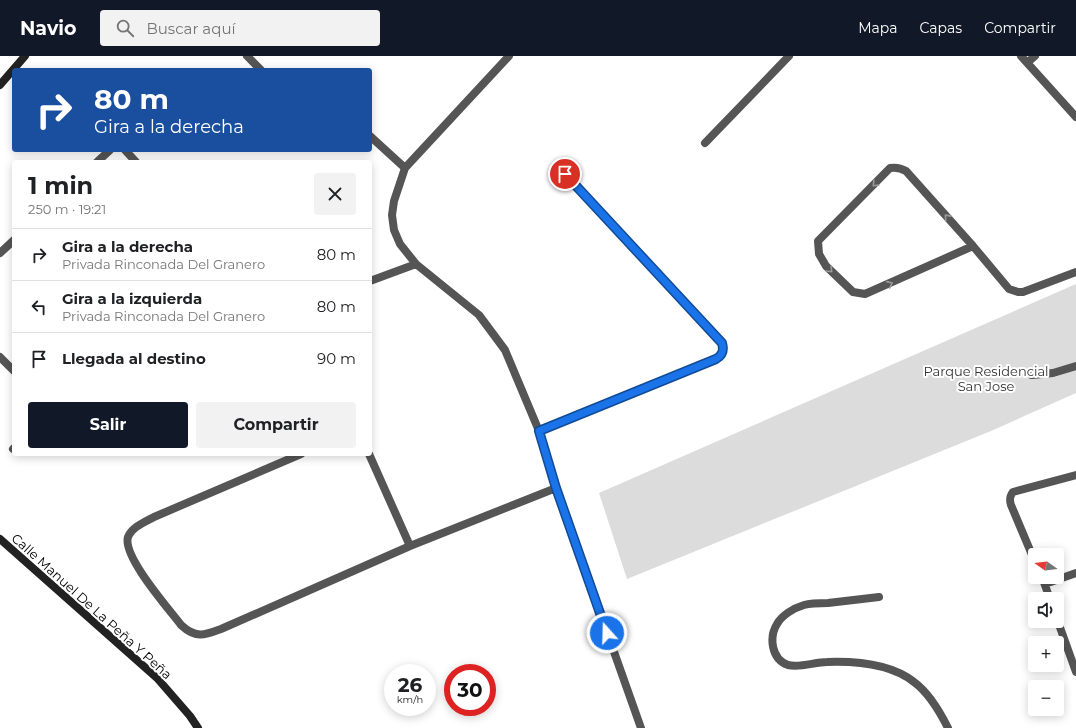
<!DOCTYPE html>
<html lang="es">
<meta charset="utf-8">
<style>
body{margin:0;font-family:Montserrat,sans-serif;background:#f2f2f2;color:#202124;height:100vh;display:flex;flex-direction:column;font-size:15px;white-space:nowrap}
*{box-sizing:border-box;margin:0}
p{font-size:13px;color:#757577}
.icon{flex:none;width:22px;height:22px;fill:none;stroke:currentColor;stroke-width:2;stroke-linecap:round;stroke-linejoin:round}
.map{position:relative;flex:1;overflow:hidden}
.sheet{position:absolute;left:12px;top:104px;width:360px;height:296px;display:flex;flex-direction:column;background:#fff;border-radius:4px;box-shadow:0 2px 10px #0003}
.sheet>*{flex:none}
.guide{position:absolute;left:12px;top:12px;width:360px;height:84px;border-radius:4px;box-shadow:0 2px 10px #0003;background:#1a4fa0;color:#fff;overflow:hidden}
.needle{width:26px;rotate:284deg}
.controls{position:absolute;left:1028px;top:492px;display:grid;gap:8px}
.controls a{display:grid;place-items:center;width:36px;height:36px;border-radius:4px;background:#fff;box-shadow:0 2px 10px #0003;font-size:20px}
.speed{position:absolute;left:384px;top:608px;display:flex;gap:8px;font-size:20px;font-weight:700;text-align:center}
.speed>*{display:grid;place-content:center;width:52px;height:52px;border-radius:50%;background:#fff;box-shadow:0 2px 10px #0003;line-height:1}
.speed small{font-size:10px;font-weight:400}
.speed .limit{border:6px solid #d22;background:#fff;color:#111}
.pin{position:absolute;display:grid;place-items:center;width:34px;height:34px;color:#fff;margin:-17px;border:2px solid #fff;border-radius:50%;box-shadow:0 1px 4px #0007}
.me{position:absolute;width:44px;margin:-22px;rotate:340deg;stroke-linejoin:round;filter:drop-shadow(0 0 3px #0008)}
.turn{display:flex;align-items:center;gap:14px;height:84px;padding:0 16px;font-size:18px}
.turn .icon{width:52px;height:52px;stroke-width:2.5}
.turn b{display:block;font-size:28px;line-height:34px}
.round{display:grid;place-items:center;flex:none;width:42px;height:42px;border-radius:4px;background:#f2f2f2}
.head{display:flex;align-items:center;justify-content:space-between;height:68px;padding:0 16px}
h1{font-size:24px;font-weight:700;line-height:30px}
.primary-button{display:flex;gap:8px;margin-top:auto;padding:8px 16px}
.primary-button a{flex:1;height:46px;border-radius:4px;background:#111827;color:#fff;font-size:16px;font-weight:700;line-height:46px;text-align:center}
.primary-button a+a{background:#f2f2f2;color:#202124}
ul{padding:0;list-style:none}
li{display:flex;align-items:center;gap:12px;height:52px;padding:0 16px;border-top:1px solid #e0e0e0}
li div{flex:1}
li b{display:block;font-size:15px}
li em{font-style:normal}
header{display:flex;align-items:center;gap:24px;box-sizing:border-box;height:56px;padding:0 20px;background:#111827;color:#fff}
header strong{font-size:19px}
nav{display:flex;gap:22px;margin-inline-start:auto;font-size:14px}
.search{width:280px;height:36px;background:#f2f2f2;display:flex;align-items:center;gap:10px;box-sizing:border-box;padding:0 14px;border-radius:4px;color:#757577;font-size:15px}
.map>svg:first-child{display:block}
.green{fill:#dcdcdc}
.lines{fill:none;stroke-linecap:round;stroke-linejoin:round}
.street{stroke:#555;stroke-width:8}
.secondary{stroke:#222;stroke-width:8}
.oneway{stroke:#999}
.route-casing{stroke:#114b97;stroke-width:10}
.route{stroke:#1a73e8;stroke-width:7}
.labels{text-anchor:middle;stroke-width:4;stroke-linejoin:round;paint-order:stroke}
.park-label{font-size:13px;fill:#333;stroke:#fff}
.street-label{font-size:13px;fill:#000;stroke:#fff}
</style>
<header>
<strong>Navio</strong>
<div class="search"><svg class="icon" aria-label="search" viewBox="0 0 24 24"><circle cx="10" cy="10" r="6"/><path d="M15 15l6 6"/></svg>Buscar aquí</div>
<nav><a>Mapa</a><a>Capas</a><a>Compartir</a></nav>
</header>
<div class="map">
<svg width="1076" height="672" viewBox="0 0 1076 672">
<rect width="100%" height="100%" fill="#fff"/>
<!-- green -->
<path class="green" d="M1076 228V337L991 375 627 523 599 437Z"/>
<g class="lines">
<!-- street -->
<path class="street" d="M247 0 261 14
M509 0 405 112 394 145 392 159 394 174 400 188 416 208 479 259 505 294 539 375 556 432 641 672
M1021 0 1076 61
M1028 6 1035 0
M370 80 405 112
M705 87 789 0
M125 94 136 106
M97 106 110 94
M973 190 865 238 853 236 826 210 819 198 818 185 890 112C896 111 901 112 906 115L973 190 1009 233 1018 236H1023L1076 216
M0 197 14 184
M370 225 416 208
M0 301 14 315
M1032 319 1053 317 1076 310
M539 375 716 303C723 299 724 294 722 287L565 118
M13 393 14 392
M301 398 154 461C145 466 132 471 128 481 122 500 169 553 181 569 196 583 205 579 221 573L410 490 556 432
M369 398 410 490
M1035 506 1011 449C1009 443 1010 440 1013 436L1076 419
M1042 521 1050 543
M1045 528 1076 517
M879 541C862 543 845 545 828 547 820 547 811 547 804 549 794 552 782 559 777 568 769 581 771 603 788 609 800 612 815 606 827 606 856 605 891 608 914 626 929 637 940 656 948 672
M1057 563 1076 616"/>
<!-- secondary -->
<path class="secondary" d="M0 29 25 0
M0 483 157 622 190 660 198 672"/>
</g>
<!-- one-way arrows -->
<defs><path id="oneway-chevron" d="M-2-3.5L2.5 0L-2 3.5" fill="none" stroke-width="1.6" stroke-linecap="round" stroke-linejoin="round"/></defs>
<g class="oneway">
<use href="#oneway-chevron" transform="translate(875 128) rotate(134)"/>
<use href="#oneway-chevron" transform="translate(947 161) rotate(-132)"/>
<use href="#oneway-chevron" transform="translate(830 214) rotate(45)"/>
<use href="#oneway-chevron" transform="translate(890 228) rotate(-24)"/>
</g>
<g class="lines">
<defs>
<path id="route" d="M565 118 722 287C724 294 723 299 716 303L539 375 556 432 607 577"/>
</defs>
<!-- route casing -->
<use href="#route" class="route-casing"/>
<!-- route -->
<use href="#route" class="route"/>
</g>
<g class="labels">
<!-- park labels -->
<g class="park-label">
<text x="986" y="320">Parque Residencial<tspan x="986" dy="15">San Jose</tspan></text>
</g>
<!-- street labels -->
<g class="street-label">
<text transform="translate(92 550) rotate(42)" y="5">Calle Manuel De La Peña Y Peña</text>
</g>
</g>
</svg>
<div class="controls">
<a><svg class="needle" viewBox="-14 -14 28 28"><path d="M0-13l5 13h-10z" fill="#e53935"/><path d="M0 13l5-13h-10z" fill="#757577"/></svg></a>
<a><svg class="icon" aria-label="sound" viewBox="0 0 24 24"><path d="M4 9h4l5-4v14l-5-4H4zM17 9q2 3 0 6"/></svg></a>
<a>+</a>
<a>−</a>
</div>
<div class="speed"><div>26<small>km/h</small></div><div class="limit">30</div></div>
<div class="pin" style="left:565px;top:118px;background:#d93025"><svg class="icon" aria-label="arrive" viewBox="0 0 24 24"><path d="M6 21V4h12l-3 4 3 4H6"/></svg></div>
<svg class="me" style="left:607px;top:577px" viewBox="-20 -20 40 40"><circle r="17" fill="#1a73e8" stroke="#fff" stroke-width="3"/><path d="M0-11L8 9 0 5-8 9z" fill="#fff"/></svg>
<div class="guide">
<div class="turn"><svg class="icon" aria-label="right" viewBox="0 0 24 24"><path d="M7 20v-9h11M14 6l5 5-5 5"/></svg><div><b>80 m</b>Gira a la derecha</div></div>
</div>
<section class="sheet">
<div class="head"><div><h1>1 min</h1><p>250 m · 19:21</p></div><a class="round"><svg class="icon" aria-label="close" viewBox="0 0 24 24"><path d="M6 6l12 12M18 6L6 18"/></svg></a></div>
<ul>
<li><svg class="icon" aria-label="right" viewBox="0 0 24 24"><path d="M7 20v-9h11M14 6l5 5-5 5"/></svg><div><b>Gira a la derecha</b><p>Privada Rinconada Del Granero</p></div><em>80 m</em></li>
<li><svg class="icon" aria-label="left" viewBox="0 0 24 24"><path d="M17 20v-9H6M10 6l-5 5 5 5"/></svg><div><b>Gira a la izquierda</b><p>Privada Rinconada Del Granero</p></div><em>80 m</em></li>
<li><svg class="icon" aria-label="arrive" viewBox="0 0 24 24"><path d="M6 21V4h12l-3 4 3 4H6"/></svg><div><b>Llegada al destino</b></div><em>90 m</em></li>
</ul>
<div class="primary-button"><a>Salir</a><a>Compartir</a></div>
</section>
</div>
